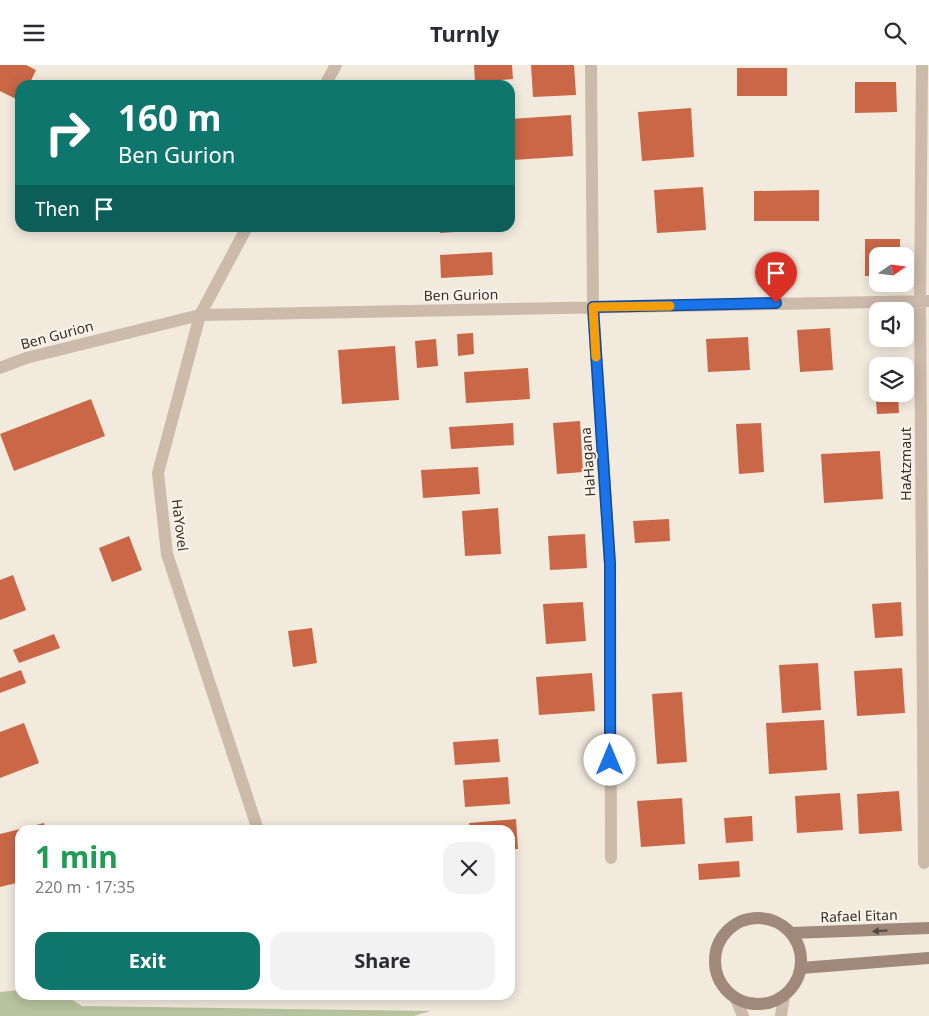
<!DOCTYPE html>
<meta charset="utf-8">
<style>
body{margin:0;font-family:"Noto Sans",sans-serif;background:#f2f2f3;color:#2b2b33;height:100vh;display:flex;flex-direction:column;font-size:19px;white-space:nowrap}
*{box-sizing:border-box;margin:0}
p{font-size:16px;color:#7c7c81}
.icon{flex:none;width:28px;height:28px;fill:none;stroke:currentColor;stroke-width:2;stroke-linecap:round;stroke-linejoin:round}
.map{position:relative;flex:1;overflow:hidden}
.panel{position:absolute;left:15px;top:760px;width:500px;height:175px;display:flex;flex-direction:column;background:#fff;border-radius:15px;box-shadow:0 2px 12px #0003}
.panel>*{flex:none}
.guide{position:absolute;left:15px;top:15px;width:500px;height:152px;border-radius:15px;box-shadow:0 2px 12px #0003;background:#0f766e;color:#fff;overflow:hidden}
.needle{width:32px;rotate:76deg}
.fabs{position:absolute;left:869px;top:182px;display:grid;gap:10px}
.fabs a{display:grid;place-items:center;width:45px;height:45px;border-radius:10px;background:#fff;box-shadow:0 2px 12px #0003;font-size:25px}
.pin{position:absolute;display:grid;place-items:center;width:42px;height:42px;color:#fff;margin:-51px -21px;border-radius:50% 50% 50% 0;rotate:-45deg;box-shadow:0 0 5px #0007}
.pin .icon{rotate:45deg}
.me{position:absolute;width:55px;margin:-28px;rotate:0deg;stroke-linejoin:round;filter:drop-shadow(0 0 4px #0008)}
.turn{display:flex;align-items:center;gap:18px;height:105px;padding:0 20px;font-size:22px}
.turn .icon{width:65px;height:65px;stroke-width:2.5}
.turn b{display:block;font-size:35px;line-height:42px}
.then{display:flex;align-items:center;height:48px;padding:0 20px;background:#0003;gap:10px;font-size:19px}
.round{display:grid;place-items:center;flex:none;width:52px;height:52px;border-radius:15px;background:#f2f2f3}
.summary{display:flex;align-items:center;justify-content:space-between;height:85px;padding:0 20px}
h1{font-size:30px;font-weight:700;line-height:38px;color:#1e9e55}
.button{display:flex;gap:10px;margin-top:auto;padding:10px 20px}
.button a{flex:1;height:58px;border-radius:15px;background:#0f766e;color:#fff;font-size:20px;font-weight:700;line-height:58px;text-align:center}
.button a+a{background:#f2f2f3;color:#2b2b33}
header{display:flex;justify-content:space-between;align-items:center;height:65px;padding:0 20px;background:#fff;font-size:22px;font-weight:700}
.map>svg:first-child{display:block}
.green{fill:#b6c39e}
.building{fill:#c96747}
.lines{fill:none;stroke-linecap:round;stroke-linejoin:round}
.minor{stroke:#ccbaaa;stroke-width:12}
.tertiary{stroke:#ccbaaa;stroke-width:12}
.secondary{stroke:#a0897b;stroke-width:12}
.oneway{fill:#53463e}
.route-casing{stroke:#114b97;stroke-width:12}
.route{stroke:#1a73e8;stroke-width:9}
.slow{stroke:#f59e0b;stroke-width:9}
.labels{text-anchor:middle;stroke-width:4;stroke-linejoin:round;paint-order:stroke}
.street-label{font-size:14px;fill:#392f29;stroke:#fbf4eb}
</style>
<header><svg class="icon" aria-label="menu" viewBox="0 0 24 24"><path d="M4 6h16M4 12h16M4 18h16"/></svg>Turnly<svg class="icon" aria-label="search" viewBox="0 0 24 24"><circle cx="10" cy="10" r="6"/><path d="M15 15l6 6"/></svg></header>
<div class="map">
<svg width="929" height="951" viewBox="0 0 929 951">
<rect width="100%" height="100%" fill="#f3eade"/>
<!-- green -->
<path class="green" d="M20 925V930H64L82 941 430 946 414 951H0V927Z"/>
<!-- building -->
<path class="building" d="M0 0H26L36 5 29 20H20V36L0 26Z
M474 0H512L513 14 475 17Z
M531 0H574L576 30 533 32Z
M737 3H787V31H737Z
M855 17H896L897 47 855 48Z
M691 43 694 92 642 96 638 47Z
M571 50 573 91 513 95 510 54Z
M703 122 706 165 657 168 654 125Z
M819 125V156H754V126Z
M440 162H484V165L440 168Z
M865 174H900V191H878V211H865Z
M492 187 493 210 441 213 440 190Z
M830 263 833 305 800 307 797 265Z
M473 268 474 289 458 291 457 269Z
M748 272 750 305 708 307 706 274Z
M436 274 438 301 417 303 415 276Z
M395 281 399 335 342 339 338 285Z
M528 303 530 334 466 338 464 307Z
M874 308H878V329H898L899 348 877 349Z
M91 334 105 371 14 406 0 369Z
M580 356 583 407 557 409 553 358Z
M513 358 514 380 451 384 449 362Z
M761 358 764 407 739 409 736 359Z
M880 386 883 434 824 438 821 389Z
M478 402 480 429 423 433 421 405Z
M498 443 501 489 465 491 462 446Z
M669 454 670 476 635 478 633 456Z
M585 469 587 503 550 505 548 471Z
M129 471 142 505 112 517 99 483Z
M13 510 26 545 0 555V515Z
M583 537 586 576 546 579 543 539Z
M901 537 903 571 875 573 872 539Z
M312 563 317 598 293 602 288 566Z
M54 569 60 583 19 598 13 585Z
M818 598 821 645 782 648 779 600Z
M902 603 905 648 857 651 854 606Z
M21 605 26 618 0 628V613Z
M592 608 595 646 539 650 536 612Z
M682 627 687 697 657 699 652 629Z
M824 655 827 705 769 709 766 658Z
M24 658 39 698 0 713V667Z
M498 674 500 697 455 700 453 677Z
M508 712 510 739 465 742 463 715Z
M899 726 902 766 859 769 857 729Z
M840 728 843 765 797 768 795 731Z
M682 733 685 779 641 782 637 736Z
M752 751 753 776 726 778 724 753Z
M516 754 518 784H510V765H470L469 758Z
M44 758 46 765H20V817L0 822V769Z
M739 796 740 812 699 815 698 799Z"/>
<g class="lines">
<!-- minor -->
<path class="minor" d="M591 0 593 242 610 499 611 793
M922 0 920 235 924 798
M325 20 336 0
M247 162 200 250 158 408 167 489 258 765
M0 303 26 293 200 250 929 236"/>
<!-- tertiary -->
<path class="tertiary" d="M736 934 743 951
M781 951 784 931"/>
<!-- secondary -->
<path class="secondary" d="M715 896a43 43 0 1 1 86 0a43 43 0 1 1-86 0Z
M791 868 929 863
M801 903 929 893"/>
</g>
<!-- one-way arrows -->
<defs><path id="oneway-solid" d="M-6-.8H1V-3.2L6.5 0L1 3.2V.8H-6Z" transform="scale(1.25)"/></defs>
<use class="oneway" href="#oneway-solid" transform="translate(880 866) rotate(177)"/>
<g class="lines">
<defs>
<path id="route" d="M610 695V499L593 242 776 238"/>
</defs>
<!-- route casing -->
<use href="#route" class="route-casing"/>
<!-- route -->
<use href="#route" class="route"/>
<!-- slow -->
<path class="slow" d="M596 292 593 242 670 241"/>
</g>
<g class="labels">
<!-- street labels -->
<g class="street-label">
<text transform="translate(461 230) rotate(-1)" y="5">Ben Gurion</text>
<text transform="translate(57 270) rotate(-15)" y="5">Ben Gurion</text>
<text transform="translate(588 397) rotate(-94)" y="5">HaHagana</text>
<text transform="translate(906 399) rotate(-90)" y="5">HaAtzmaut</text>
<text transform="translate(180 460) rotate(83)" y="5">HaYovel</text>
<text transform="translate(859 851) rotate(-2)" y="5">Rafael Eitan</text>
</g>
</g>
</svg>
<div class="fabs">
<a><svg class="needle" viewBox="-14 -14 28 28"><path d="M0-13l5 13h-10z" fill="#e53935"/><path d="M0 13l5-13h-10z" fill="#7c7c81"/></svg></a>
<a><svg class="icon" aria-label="sound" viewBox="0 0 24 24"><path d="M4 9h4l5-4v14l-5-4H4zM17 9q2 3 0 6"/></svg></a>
<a><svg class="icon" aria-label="layers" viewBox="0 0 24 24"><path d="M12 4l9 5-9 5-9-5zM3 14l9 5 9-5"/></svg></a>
</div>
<div class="pin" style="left:776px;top:238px;background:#d93025"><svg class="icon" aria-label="arrive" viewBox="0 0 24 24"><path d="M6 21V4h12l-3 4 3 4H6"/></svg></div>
<svg class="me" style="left:610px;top:695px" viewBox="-20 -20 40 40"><circle r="19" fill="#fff"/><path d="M0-13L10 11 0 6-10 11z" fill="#1a73e8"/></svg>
<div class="guide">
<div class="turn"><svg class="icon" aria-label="right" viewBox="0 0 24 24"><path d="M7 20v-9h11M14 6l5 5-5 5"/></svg><div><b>160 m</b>Ben Gurion</div></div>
<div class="then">Then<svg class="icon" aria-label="arrive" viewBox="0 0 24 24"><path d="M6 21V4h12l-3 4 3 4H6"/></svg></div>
</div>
<section class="panel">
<div class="summary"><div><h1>1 min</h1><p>220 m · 17:35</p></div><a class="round"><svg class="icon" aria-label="close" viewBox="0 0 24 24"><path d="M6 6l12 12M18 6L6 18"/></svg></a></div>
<div class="button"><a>Exit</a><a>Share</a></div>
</section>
</div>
